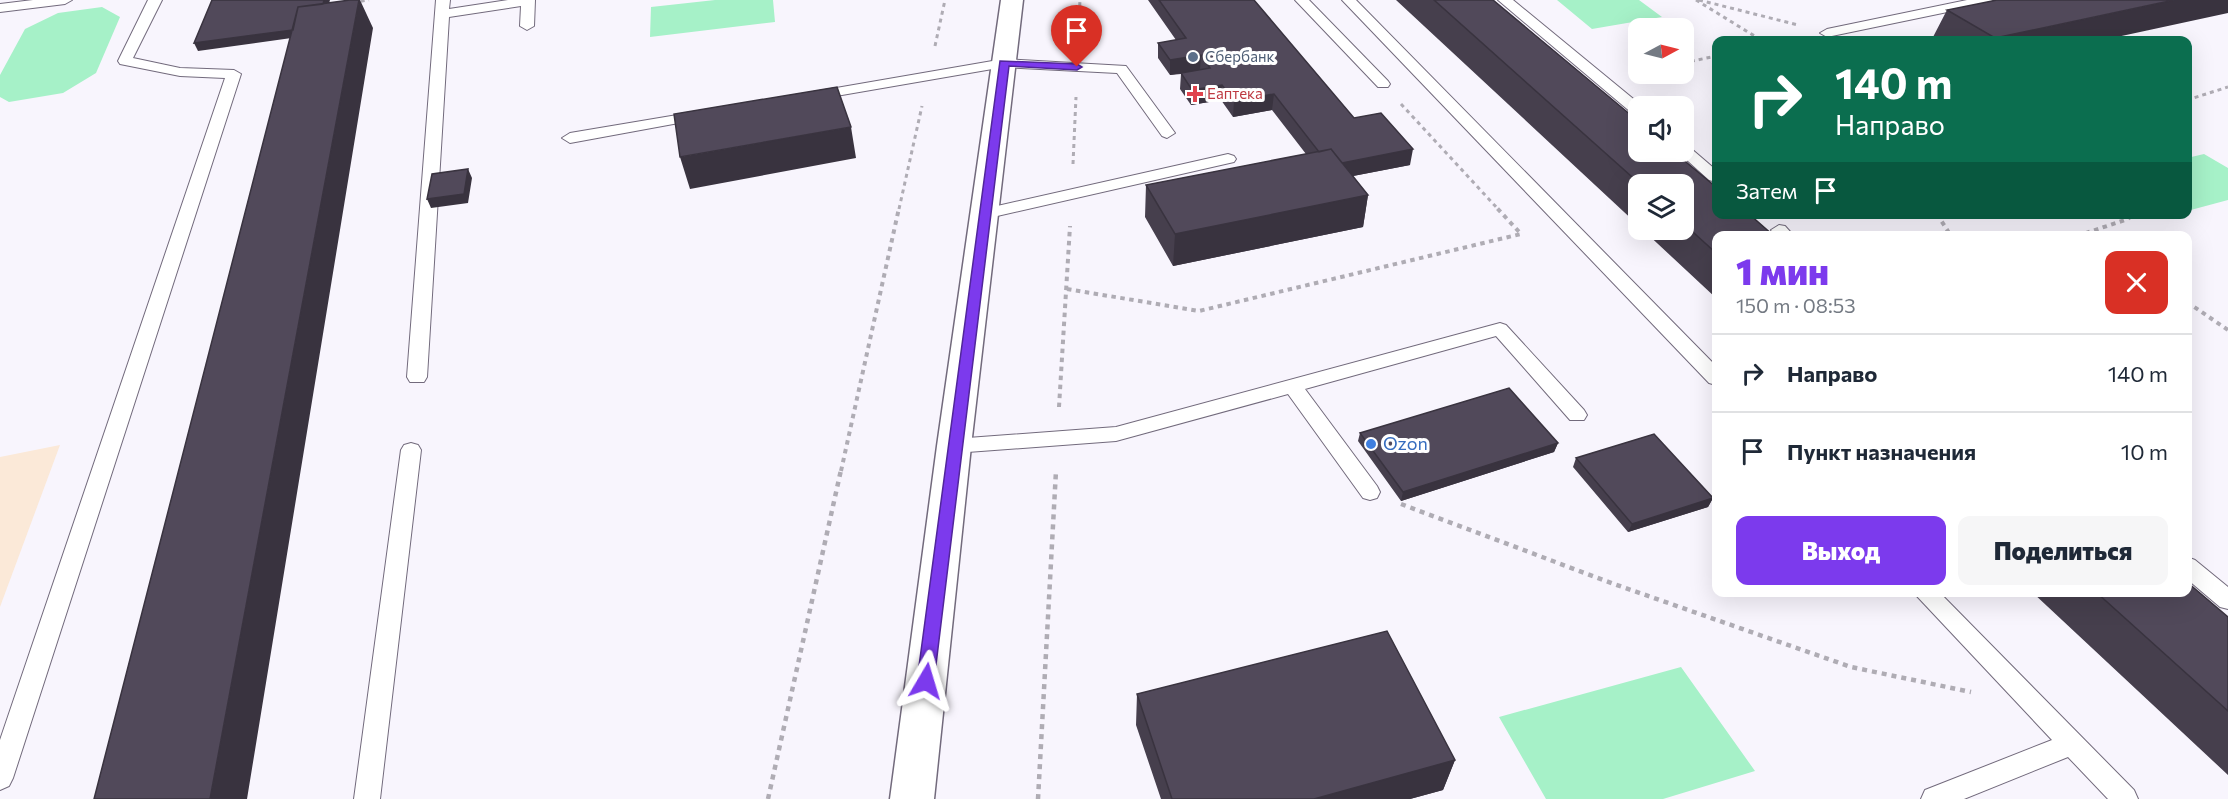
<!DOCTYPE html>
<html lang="ru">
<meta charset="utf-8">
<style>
body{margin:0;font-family:Commissioner,sans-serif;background:#f6f6f7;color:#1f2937;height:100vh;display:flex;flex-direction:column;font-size:22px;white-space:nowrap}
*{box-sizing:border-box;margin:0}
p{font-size:20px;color:#747a83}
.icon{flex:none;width:33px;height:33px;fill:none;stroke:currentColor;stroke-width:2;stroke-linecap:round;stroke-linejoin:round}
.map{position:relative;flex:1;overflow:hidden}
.side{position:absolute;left:1712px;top:231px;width:480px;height:366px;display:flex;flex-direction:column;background:#fff;border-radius:12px;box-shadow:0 6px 24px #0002}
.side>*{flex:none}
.banner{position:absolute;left:1712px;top:36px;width:480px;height:183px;border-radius:12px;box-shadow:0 6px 24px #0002;background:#0b6e4f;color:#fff;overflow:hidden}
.needle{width:39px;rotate:83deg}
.tools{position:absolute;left:1628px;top:18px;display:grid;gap:12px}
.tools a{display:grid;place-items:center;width:66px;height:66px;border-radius:12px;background:#fff;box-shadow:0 6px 24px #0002;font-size:30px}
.pin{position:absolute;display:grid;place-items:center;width:51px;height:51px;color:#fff;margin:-62px -26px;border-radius:50% 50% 50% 0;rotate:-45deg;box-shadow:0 0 6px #0007}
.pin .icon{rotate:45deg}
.me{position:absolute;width:66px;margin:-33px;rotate:7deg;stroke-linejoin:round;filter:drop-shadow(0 0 4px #0008)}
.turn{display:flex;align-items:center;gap:21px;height:126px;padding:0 24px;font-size:27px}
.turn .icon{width:78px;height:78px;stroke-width:2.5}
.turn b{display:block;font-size:42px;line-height:51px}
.then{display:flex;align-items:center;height:57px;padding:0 24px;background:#0003;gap:12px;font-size:22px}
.round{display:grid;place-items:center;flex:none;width:63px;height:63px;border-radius:12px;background:#f6f6f7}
.summary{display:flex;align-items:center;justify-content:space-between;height:102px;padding:0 24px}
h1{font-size:36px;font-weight:800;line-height:45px;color:#7c3aed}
.primary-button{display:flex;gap:12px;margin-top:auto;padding:12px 24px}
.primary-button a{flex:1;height:69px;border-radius:12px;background:#7c3aed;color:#fff;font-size:24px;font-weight:800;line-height:69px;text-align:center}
.primary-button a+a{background:#f6f6f7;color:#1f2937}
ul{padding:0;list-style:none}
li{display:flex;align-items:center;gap:18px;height:78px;padding:0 24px;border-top:2px solid #e0e1e3}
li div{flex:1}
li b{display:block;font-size:22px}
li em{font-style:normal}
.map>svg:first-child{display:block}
.education{fill:#fbe9d8}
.green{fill:#a6f1c8}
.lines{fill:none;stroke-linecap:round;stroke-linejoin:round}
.lane-casing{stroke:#726a7c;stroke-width:2}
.secondary-casing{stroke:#726a7c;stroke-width:3}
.path-far2{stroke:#afacb4;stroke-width:3;stroke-dasharray:4 4;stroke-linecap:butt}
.path-far1{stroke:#afacb4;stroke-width:4;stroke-dasharray:4.5 4.5;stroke-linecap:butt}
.path{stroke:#afacb4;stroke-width:4.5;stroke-dasharray:5 5;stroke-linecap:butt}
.lane{fill:#fff;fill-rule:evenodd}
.secondary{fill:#fff;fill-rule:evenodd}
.wall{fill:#463f4d}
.shaded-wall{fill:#39333f}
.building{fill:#51495a;stroke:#39333f;stroke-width:1.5}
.route{fill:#7c3aed;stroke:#51269a;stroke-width:1.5}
.service-dot{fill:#5c6f8a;stroke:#fff;stroke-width:2}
.health-dot{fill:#e0444e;stroke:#fff;stroke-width:2}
.shop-dot{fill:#3f7fe0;stroke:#fff;stroke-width:2}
.labels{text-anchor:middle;stroke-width:6;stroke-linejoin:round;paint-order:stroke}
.far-service-label{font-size:15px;fill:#4e5e75;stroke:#fff;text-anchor:start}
.far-health-label{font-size:15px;fill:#be3a42;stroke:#fff;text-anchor:start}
.shop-label{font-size:18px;fill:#366cbe;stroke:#fff;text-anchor:start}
</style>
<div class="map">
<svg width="2228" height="799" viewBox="0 0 2228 799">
<rect width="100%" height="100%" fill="#f8f5fd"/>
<!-- education -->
<path class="education" d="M60 445 0 607V457Z"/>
<!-- green -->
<path class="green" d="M715 0H773L775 22 650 37 651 7Z
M1557 0H1639L1662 17 1592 29Z
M102 7 120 17 96 73 63 93 9 102 0 97V75L25 29 58 13Z
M2204 154 2228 168V200L2187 211V158Z
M1681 667 1755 771 1663 799H1546L1499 717Z"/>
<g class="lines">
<defs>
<path id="lane" d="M33 0H72L65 4 0 12V4Z
M148 0H162L133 58 180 68 234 70 241 74 13 778 9 786 0 790V740L225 78 180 76 120 64 118 61Z
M436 0H450L449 9 508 0H535L534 26 527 30 520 26 521 6 449 17 427 377 424 382H410L407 377Z
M1295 0H1309L1388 81 1390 84 1388 87H1378Z
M1342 0H1356L1716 366V385L1709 383Z
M1498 0H1513L1642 106H1638V115L1633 114Z
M1967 0H1993L1986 4 1827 37 1820 33 1827 29Z
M1004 59 1126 66 1175 133 1167 138 1162 136 1117 73 1004 67 813 100 806 96 813 92Z
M701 111 706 112 708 115 706 118 570 143 562 138 570 133Z
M1683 144 1688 146 1716 170V182L1709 180 1678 152H1683Z
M1228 154 1234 156 1236 159 1234 162 984 219 976 214 984 209Z
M1779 225 1785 226 1794 236H1775L1771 230Z
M1500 323 1506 325 1584 410 1587 415 1584 420H1570L1496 336 1305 389 1377 486 1380 492 1377 498 1370 500 1363 498 1288 394 1116 441 954 453 947 451 944 446 947 441 954 439 1116 427Z
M411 443 418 445 421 450 380 799H354L401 450 404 445Z
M2187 557 2195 560 2228 587V609L2220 607 2187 579Z
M1913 592H1939L2134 790 2138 799H2108L2068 757 1964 799H1921L1925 790 2052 740Z"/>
<path id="secondary" d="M1001 0H1023L971 446 934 799H890L937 446Z"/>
</defs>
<!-- lane casing -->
<use href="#lane" class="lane-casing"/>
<!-- secondary casing -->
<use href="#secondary" class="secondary-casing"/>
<!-- path-far2 -->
<path class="path-far2" d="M356 0 355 2 369 0
M1696 0 1761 40
M1699 0 1798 25
M1078 38 1080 0
M935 46 945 0
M1683 63 1716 56
M2187 100 2228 87
M1401 104 1498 209
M1073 164 1076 97
M899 209 922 106"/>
<!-- path-far1 -->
<path class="path-far1" d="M1937 214 1951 236
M2077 236 2128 219 2133 214
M1067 289 1199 311 1521 234 1497 208
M2187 302 2228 330
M1059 407 1070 226
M841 471 899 208"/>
<!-- path -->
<path class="path" d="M1401 504 1614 584 1851 667 1971 692
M768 799 841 470
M1038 799 1056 471"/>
<!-- lane -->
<use href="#lane" class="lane"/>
<!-- secondary -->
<use href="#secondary" class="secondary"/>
</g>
<!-- wall -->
<path class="wall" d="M1148 0H1254L1354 118 1410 165 1353 176 1368 195 1363 227 1173 266 1145 217 1146 185 1306 154 1272 110 1233 117 1221 100 1191 105 1180 89 1181 74 1170 75 1158 58V43L1176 40Z
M1396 0H1493L1638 121V152H1674L1716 187V214H1749L1774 236H1716V298L1643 230H1683V184H1638V225Z
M1947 10 2103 40H1933L1932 39Z
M1360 433 1558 443 1554 452 1401 501 1358 441Z
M1576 458 1713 498 1708 507 1628 532 1573 467Z
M2032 592H2187L2228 617V775Z
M1137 694 1455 760 1443 790 1410 799H1161L1136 725Z"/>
<!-- shaded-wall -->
<path class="shaded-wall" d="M324 0H330L320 34 198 51 194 43Z
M359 0H360L373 28 247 799H210Z
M2174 0H2228V13L2103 40H1993L1995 38Z
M1201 55 1200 70 1170 75V60Z
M1222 85 1221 100 1191 105 1192 90Z
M1274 94 1272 110 1233 117 1234 101Z
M851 127 856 158 690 189 680 157Z
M1413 149 1410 165 1327 181 1329 165Z
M468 169 472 178 468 203 431 208 427 199Z
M1368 195 1363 227 1173 266 1175 234Z
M1558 443 1554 452 1401 501 1403 492Z
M1713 498 1708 507 1628 532 1632 524Z
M1455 760 1443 790 1410 799H1314Z"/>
<!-- building -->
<path class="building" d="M212 0H324L323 4 298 7 293 30 194 43Z
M350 0H359L210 799H94L298 7Z
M1159 0H1254L1354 118 1381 113 1413 149 1342 163 1331 149 1319 152 1274 94 1234 101 1222 85 1192 90 1181 73 1210 68 1201 55 1170 60 1158 43 1186 38Z
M1434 0H1493L1638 121V152H1674L1716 187V214H1749L1774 236H1716V253L1683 223V184H1640Z
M1997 0H2174L1995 38 1947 10Z
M837 87 851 127 680 157 674 114Z
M1331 149 1368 195 1175 234 1146 185Z
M468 169 464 194 427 199 432 174Z
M1509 388 1558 443 1403 492 1360 433Z
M1654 434 1713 498 1632 524 1576 458Z
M2187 582 2228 617V711L2096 592H2187Z
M1387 631 1455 760 1314 799H1172L1137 694Z"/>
<!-- route -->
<path class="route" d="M1000 61 1077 64 1082 67 1077 70 1009 66 934 681 932 686 926 688 920 686 917 681Z"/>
<!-- markers -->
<circle class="service-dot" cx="1193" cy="57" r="6"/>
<path class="health-dot" d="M1192 85h6v6h6v6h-6v6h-6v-6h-6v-6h6z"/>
<circle class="shop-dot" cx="1371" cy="444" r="6"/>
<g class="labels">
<!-- far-service labels -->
<g class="far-service-label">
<text x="1205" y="62">Сбербанк</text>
</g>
<!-- far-health labels -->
<g class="far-health-label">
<text x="1207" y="99">Еаптека</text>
</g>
<!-- shop labels -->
<g class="shop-label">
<text x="1383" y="450">Ozon</text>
</g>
</g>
</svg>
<div class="tools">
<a><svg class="needle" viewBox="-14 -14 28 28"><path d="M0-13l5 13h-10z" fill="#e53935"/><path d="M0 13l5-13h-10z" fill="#747a83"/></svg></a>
<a><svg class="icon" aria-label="sound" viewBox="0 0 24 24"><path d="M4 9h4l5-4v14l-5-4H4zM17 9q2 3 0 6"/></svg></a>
<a><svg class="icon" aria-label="layers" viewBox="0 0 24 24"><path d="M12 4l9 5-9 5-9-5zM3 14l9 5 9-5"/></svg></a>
</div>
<div class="pin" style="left:1077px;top:67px;background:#d93025"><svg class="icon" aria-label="arrive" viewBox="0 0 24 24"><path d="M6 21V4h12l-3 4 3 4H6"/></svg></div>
<svg class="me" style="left:926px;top:681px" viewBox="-20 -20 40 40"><path d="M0-17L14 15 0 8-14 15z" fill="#7c3aed" stroke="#fff" stroke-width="4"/></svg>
<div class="banner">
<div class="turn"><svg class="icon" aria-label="right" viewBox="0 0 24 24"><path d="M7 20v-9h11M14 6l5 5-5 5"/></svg><div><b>140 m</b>Направо</div></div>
<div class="then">Затем<svg class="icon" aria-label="arrive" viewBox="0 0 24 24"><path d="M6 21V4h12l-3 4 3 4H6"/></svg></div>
</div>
<section class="side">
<div class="summary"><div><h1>1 мин</h1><p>150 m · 08:53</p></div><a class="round" style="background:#d93025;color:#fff"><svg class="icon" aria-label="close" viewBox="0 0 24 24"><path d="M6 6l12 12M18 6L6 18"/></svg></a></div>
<ul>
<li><svg class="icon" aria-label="right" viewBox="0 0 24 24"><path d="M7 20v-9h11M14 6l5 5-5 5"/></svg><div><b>Направо</b></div><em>140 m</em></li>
<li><svg class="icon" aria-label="arrive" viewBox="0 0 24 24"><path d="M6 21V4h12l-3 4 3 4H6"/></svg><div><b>Пункт назначения</b></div><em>10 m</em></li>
</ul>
<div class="primary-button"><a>Выход</a><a>Поделиться</a></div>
</section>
</div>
